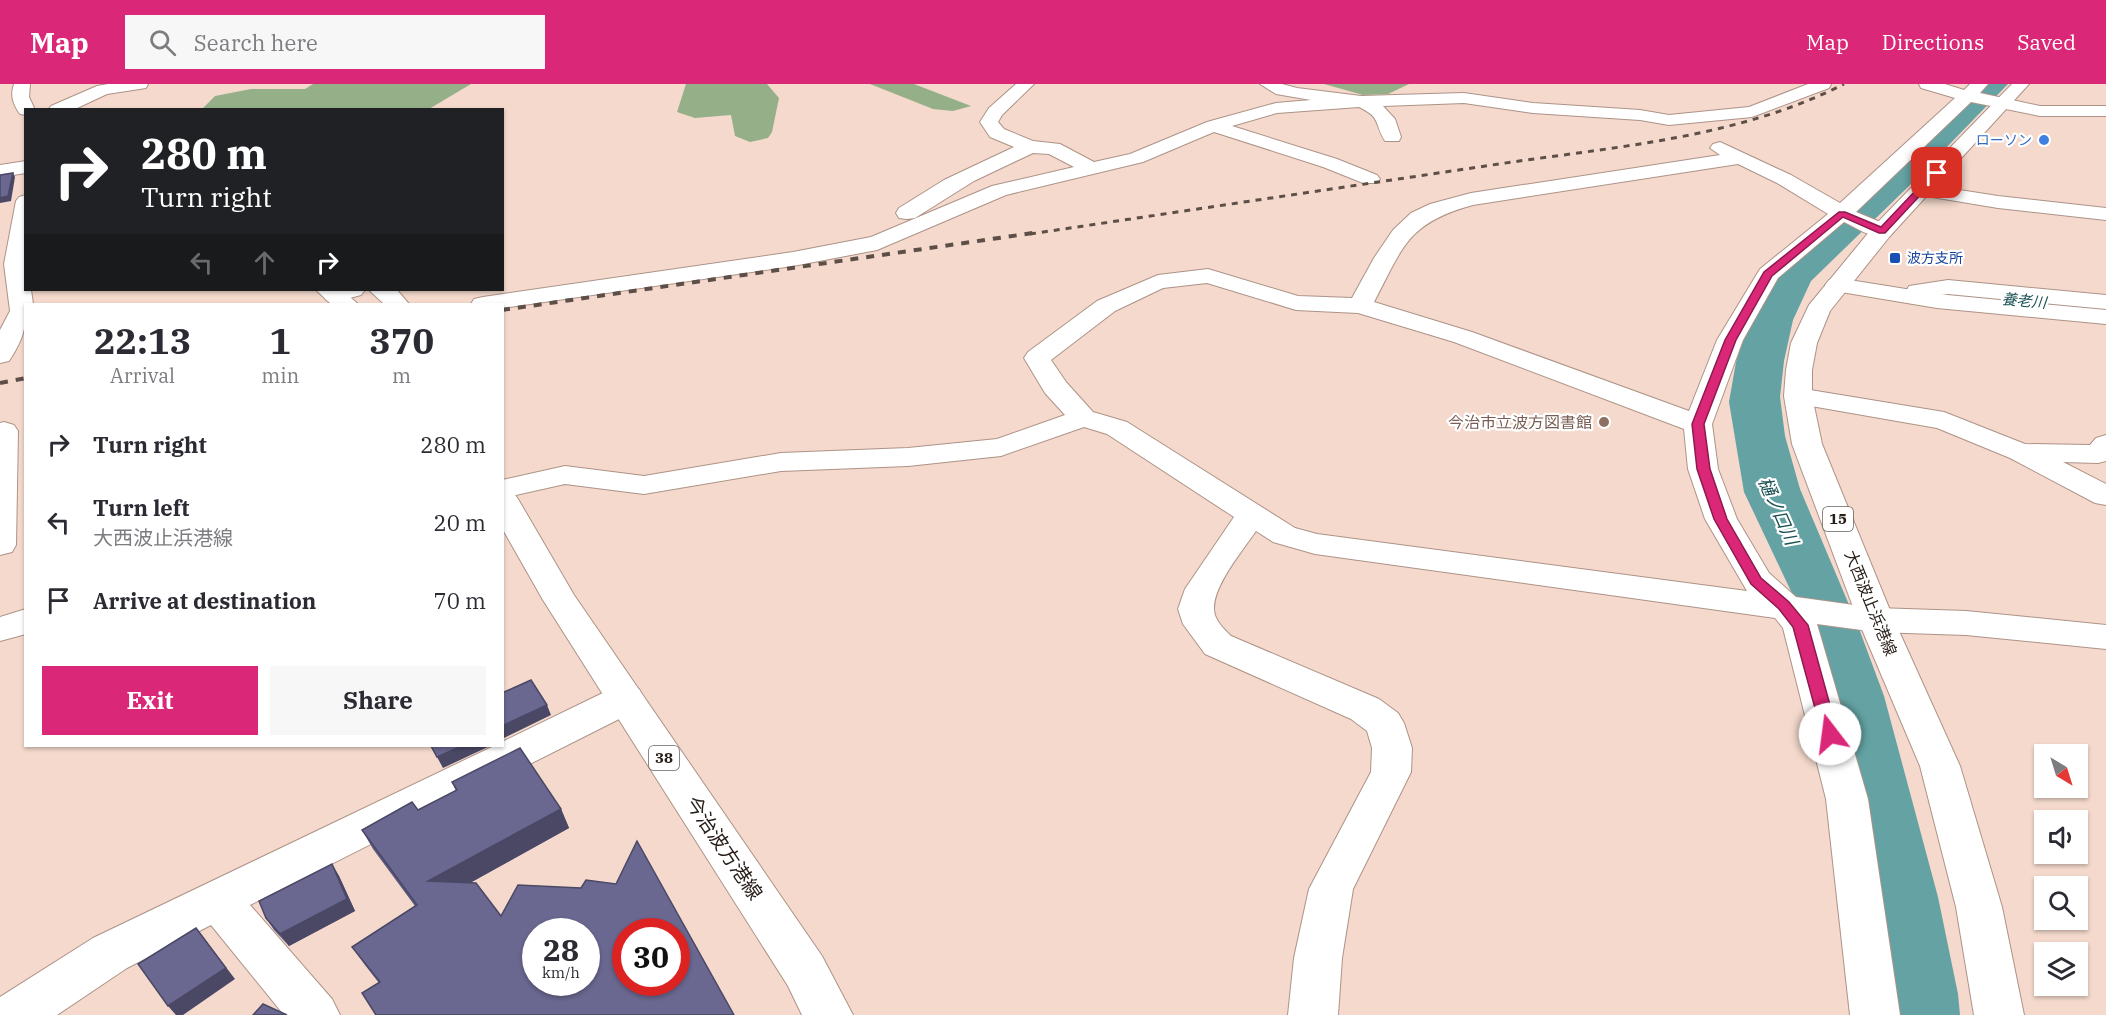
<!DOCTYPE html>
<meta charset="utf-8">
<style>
body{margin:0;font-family:"IBM Plex Serif","Noto Sans JP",serif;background:#f7f7f7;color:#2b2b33;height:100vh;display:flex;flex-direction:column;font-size:22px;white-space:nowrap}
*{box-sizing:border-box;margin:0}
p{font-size:20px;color:#7c7c81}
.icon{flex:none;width:33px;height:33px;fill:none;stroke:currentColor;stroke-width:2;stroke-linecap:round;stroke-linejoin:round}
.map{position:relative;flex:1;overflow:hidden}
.details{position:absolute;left:24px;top:219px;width:480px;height:444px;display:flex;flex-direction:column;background:#fff;border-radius:0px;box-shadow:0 2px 4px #0004}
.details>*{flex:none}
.guide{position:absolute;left:24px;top:24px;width:480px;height:183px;border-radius:0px;box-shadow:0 2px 4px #0004;background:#202124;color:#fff;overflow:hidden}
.needle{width:39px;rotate:142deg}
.controls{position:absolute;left:2034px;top:660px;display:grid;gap:12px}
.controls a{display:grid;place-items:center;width:54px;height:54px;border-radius:0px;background:#fff;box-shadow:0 2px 4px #0004;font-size:30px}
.speed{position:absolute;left:522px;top:834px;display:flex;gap:12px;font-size:30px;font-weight:700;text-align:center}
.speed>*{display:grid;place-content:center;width:78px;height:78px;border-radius:50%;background:#fff;box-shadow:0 2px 4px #0004;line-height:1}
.speed small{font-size:15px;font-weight:400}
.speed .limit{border:9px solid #d22;background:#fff;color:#111}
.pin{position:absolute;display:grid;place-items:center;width:51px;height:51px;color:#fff;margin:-26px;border-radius:12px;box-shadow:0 3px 9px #0006}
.me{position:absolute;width:66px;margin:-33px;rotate:345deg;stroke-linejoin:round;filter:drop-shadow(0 0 4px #0008)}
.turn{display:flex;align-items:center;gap:21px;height:126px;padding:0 18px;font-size:27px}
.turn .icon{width:78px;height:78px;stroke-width:2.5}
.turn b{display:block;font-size:42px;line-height:51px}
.lanes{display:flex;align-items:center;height:57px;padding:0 18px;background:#0003;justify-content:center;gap:30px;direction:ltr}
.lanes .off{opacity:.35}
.eta{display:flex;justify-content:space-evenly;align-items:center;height:102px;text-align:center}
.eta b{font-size:36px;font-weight:800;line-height:42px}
.cta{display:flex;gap:12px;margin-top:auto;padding:12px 18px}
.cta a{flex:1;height:69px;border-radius:0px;background:#db2777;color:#fff;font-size:24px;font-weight:800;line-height:69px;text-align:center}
.cta a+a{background:#f7f7f7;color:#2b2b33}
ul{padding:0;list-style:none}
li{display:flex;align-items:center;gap:18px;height:78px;padding:0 18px}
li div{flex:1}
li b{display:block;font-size:22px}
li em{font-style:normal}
header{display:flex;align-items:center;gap:36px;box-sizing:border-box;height:84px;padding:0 30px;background:#db2777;color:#fff}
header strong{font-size:28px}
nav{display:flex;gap:33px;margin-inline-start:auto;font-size:21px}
.search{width:420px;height:54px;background:#f7f7f7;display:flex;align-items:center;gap:15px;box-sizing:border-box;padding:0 21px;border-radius:0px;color:#7c7c81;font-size:22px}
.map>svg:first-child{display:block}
.forest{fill:#95b088}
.water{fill:#64a2a4}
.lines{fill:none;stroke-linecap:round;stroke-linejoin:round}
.river{fill:#64a2a4;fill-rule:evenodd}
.street-casing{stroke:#ad9387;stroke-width:2}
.secondary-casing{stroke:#ad9387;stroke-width:2}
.primary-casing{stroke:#ad9387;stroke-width:2}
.street{fill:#fff;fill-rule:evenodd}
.secondary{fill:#fff;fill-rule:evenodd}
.primary{fill:#fff;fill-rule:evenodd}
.rail-far1{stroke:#5d4f48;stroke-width:3;stroke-dasharray:6 6;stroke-linecap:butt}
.rail{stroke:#5d4f48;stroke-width:4;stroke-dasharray:8 8;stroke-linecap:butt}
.wall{fill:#5b597c}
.shaded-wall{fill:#4a4865}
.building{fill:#6a6790;stroke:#4a4865;stroke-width:1.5;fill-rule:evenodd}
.route{fill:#db2777;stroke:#8e194d;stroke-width:1.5}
.shop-dot{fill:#3f7fe0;stroke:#fff;stroke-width:2}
.transit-dot{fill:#1a4fb4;stroke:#fff;stroke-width:2}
.education-dot{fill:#8d6e63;stroke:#fff;stroke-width:2}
.labels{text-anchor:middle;stroke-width:4.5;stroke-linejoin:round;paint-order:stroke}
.far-shop-label{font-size:14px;fill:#366cbe;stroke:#fff;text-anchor:end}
.far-transit-label{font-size:14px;fill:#164399;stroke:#fff;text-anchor:start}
.far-water-label{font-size:15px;font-style:italic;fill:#195052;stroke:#fff}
.shield{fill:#fff;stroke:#68625e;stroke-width:1.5}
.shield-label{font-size:15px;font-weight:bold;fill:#281e19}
.education-label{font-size:16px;fill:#785e54;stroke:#fff;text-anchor:end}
.street-label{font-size:16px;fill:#281e19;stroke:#fff}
.water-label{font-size:18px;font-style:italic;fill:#195052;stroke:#fff}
.near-street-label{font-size:20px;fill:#281e19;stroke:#fff}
</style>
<header>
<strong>Map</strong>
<div class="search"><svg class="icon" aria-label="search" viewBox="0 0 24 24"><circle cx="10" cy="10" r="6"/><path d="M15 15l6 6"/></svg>Search here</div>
<nav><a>Map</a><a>Directions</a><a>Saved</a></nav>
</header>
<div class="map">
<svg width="2106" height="931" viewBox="0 0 2106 931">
<rect width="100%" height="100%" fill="#f4d9cc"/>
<!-- forest -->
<path class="forest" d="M313 0H471L429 25H202L215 12 251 5H305Z
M686 0H767L779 14 772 48 768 54 750 58 735 52 731 31 695 34 677 28Z
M870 0H914L971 22 953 27 933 25Z
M1324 0H1409L1388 10 1363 11Z"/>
<!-- water -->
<path class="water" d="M1985 0H2008L1908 103 1811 197 1793 236 1784 277 1780 313 1785 352 1800 405 1858 542 1884 612 1938 813 1958 910 1960 931H1895L1807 541 1744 408 1729 318 1736 278 1754 222 1764 207Z"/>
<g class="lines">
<!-- river -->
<path class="river" d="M1942 198 2106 212V236L1942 222 1928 218 1922 210 1928 202Z"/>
<defs>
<path id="street" d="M108 0H148L146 4 107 10 73 26H48L51 22 97 2Z
M1016 0H1034L1002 31 998 38 1004 45 1033 57 1060 60 1094 78 1130 70 1207 38 1276 19 1311 16 1276 10 1260 0H1282L1297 4 1361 12 1464 9 1533 19 1640 26 1669 31 1749 23 1808 0H1831L1829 4 1752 33 1669 41 1640 36 1533 29 1464 19 1383 22 1395 35 1401 53 1399 57H1385C1374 40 1382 34 1359 23L1277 29 1232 42 1337 75 1377 91 1380 95 1377 99H1363L1323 83 1214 48 1143 78 1006 111 877 166 793 182 502 224V220H471L474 215 483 213 793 168 871 153 992 102 1074 83 1049 70 1033 69 974 97 915 134 907 135 899 134 896 129 899 124 944 96 1014 63 990 53 980 38 989 24Z
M1919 0H1945L1964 6 1970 0H1988L1980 9 2040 22H2106V32H2040L1971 18 1856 128 1890 142 1893 147 1890 152C1874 156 1858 145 1844 138L1778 194 1743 256 1712 340 1718 385 1737 435 1769 489 1796 513 1876 524 1966 527 2106 541V565L1966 551 1876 548 1817 540 1868 715 1900 931H1850L1826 715 1783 544 1775 534 1315 470 1273 458 1256 447C1243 466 1213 502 1214 525 1214 536 1224 545 1231 552L1379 615 1398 629 1404 639 1412 664 1411 688 1353 805 1342 874 1338 931H1288L1294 874 1309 805 1371 688 1372 664 1367 647 1351 635 1205 570 1183 540 1178 525 1185 505 1234 433 1107 350 1084 343 1001 372 908 382 781 387 644 410 565 400 502 414V396L565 382 644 392 781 369 908 364 997 355 1065 331 1045 309 1024 274 1028 268 1097 217 1158 191 1208 185 1298 212 1352 214 1374 174 1393 146 1411 129 1430 120 1471 109 1720 71 1710 64 1713 60 1720 58 1791 91 1840 119 1955 14 1921 4ZM1738 80 1777 99 1828 130 1760 185 1717 256 1689 327 1472 248 1374 218C1403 163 1407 139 1473 121ZM1207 199 1296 226 1358 229 1454 258 1684 345 1688 385 1705 435 1747 507 1317 450 1295 444 1127 338 1093 328 1066 298 1051 276 1115 227 1163 204Z
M26 77V89L0 93V81Z
M1921 100 1998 112 2106 124V136L1998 124 1914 110 1911 106 1914 102Z
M26 111V206H31L33 220H26C26 245 23 256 9 277L0 279V246L10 227 4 180 16 117 19 113Z
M1948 196 2106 211V225L1948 210 1927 213 1924 218 1915 220 1906 218 1903 213 1909 202Z
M326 206H365L361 211 335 218 326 216 323 211Z
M369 206H397L409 220H384Z
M1798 304 1944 328 2025 360 2090 361 2096 354 2106 351V377L2098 379 2063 378 2106 400V421L2095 419 2010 374 1937 344 1788 318 1784 312 1788 306Z
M4 338 14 341 18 347 16 461 12 468 0 471V339Z
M26 525V550L0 557V533Z
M625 601 639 605 644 615 639 625 250 821 332 915 340 931H284L211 841 127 884 57 931H0V913L93 854 494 662H502V658L611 605Z"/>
<path id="secondary" d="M1837 194 1937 210 2106 226V240L1937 224 1829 206 1825 201 1829 196Z"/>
<path id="primary" d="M14 0H30L29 13 35 26H26V31L20 30C13 20 10 12 14 0Z
M2012 0H2029L1890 152 1830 227 1817 259 1812 286V312L1822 360 1894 536 1960 682 2002 823 2024 931H1974L1956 823 1920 682 1858 536 1792 360 1784 312 1786 286 1791 259 1809 221 1874 142Z
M316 206H342L358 220H331Z
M502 406 513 408 518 415 574 511 822 872 853 931H802L788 902 543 516 502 444Z"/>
</defs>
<!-- street casing -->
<use href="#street" class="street-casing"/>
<!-- secondary casing -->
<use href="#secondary" class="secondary-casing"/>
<!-- primary casing -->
<use href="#primary" class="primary-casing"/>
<!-- street -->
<use href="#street" class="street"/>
<!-- secondary -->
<use href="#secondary" class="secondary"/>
<!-- primary -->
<use href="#primary" class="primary"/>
<!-- rail-far1 -->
<path class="rail-far1" d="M1030 150C1184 127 1338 104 1492 81 1610 63 1737 55 1844 0"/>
<!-- rail -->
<path class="rail" d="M502 226 1040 148
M0 299 26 294"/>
</g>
<!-- wall -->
<path class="wall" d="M452 698 561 725 569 744 470 799 501 832 734 931 379 899 365 881 352 863 415 822 373 765 362 746 418 726 456 707Z
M332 780 339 792 355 827 289 862 274 846 266 834Z"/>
<!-- shaded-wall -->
<path class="shaded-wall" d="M13 89 15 93 11 117 0 119V114Z
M547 621 551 631 502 655V642Z
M462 662H490L443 684 437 673Z
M561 725 569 744 439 816 428 797Z
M332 780 339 792 355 827 289 862 280 850Z
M196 844 235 895 183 931H176L168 922Z"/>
<!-- building -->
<path class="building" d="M13 89 8 112 0 114V91Z
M531 596 547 621 502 642V609Z
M431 662H462L437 673Z
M520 664 561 725 428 797 476 799 501 832 518 801 581 804 586 796 616 800 637 757 734 931H376L362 909 380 898 352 863 417 821 362 746 412 718 418 726 457 706 452 698ZM536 848H586V898H536ZM626 848H676V898H626Z
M332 780 347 815 280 850 266 834 259 817Z
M196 844 226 884 168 922 138 880Z
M263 920 287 931H253Z"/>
<!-- route -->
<path class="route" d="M1934 87 1941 89 1885 149H1879L1843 133 1772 192 1736 256 1704 340 1710 385 1727 435 1761 494 1789 518 1808 541 1838 650 1835 654H1824L1822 650 1793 543 1779 525 1751 500 1714 435 1697 385 1692 340 1725 256 1764 188 1839 128H1845L1881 143Z"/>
<!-- markers -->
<circle class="shop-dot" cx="2044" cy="56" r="6"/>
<rect class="transit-dot" x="1889" y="168" width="12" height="12" rx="3"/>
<circle class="education-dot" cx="1604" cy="338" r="6"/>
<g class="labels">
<!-- far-shop labels -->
<g class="far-shop-label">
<text x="2032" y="61">ローソン</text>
</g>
<!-- far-transit labels -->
<g class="far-transit-label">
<text x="1907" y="179">波方支所</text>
</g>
<!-- far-water labels -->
<g class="far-water-label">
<text transform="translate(2024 217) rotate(5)" y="5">養老川</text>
</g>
<!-- shield labels -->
<g class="shield">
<rect x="1823" y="423" width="30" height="24" rx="4.5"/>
<rect x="649" y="662" width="30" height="24" rx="4.5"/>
</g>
<g class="shield-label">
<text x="1838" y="440">15</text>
<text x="664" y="679">38</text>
</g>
<!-- education labels -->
<g class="education-label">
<text x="1592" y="344">今治市立波方図書館</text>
</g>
<!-- street labels -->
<g class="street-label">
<text transform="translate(1871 519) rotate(68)" y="6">大西波止浜港線</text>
</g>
<!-- water labels -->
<g class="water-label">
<text transform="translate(1778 427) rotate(66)" y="6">樋ノ口川</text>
</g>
<!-- near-street labels -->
<g class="near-street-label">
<text transform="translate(724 764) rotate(56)" y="7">今治波方港線</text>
</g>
</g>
</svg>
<div class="controls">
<a><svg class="needle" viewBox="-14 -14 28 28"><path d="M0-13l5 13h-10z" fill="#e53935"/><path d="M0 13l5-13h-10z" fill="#7c7c81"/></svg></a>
<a><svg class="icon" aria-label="sound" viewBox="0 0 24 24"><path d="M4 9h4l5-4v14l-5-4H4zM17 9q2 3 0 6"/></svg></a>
<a><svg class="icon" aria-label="search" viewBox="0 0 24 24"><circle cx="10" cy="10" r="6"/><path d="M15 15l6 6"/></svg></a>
<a><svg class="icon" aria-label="layers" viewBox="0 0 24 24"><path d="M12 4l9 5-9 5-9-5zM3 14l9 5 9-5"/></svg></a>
</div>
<div class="speed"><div>28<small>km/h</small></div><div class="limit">30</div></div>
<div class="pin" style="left:1937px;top:89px;background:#d93025"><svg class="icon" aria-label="arrive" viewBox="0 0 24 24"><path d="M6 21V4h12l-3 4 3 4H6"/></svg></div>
<svg class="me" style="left:1830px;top:650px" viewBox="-20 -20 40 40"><circle r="19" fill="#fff"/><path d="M0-13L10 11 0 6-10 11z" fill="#db2777"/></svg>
<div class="guide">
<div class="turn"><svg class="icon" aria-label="right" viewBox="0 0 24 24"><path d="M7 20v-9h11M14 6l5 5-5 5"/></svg><div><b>280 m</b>Turn right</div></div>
<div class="lanes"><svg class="icon off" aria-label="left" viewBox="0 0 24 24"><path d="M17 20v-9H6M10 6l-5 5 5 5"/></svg><svg class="icon off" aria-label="ahead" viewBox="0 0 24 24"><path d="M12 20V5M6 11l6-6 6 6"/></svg><svg class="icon" aria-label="right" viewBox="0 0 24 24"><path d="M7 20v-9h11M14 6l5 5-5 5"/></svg></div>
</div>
<section class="details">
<div class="eta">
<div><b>22:13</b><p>Arrival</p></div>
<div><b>1</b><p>min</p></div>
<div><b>370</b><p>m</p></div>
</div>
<ul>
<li><svg class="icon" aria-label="right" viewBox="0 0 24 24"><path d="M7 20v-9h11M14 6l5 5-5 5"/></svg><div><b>Turn right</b></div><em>280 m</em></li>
<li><svg class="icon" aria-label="left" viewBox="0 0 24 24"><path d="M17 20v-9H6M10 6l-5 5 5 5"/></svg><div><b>Turn left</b><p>大西波止浜港線</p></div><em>20 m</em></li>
<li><svg class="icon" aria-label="arrive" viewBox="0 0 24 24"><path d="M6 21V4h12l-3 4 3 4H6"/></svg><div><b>Arrive at destination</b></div><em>70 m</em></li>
</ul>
<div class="cta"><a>Exit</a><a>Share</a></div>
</section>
</div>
